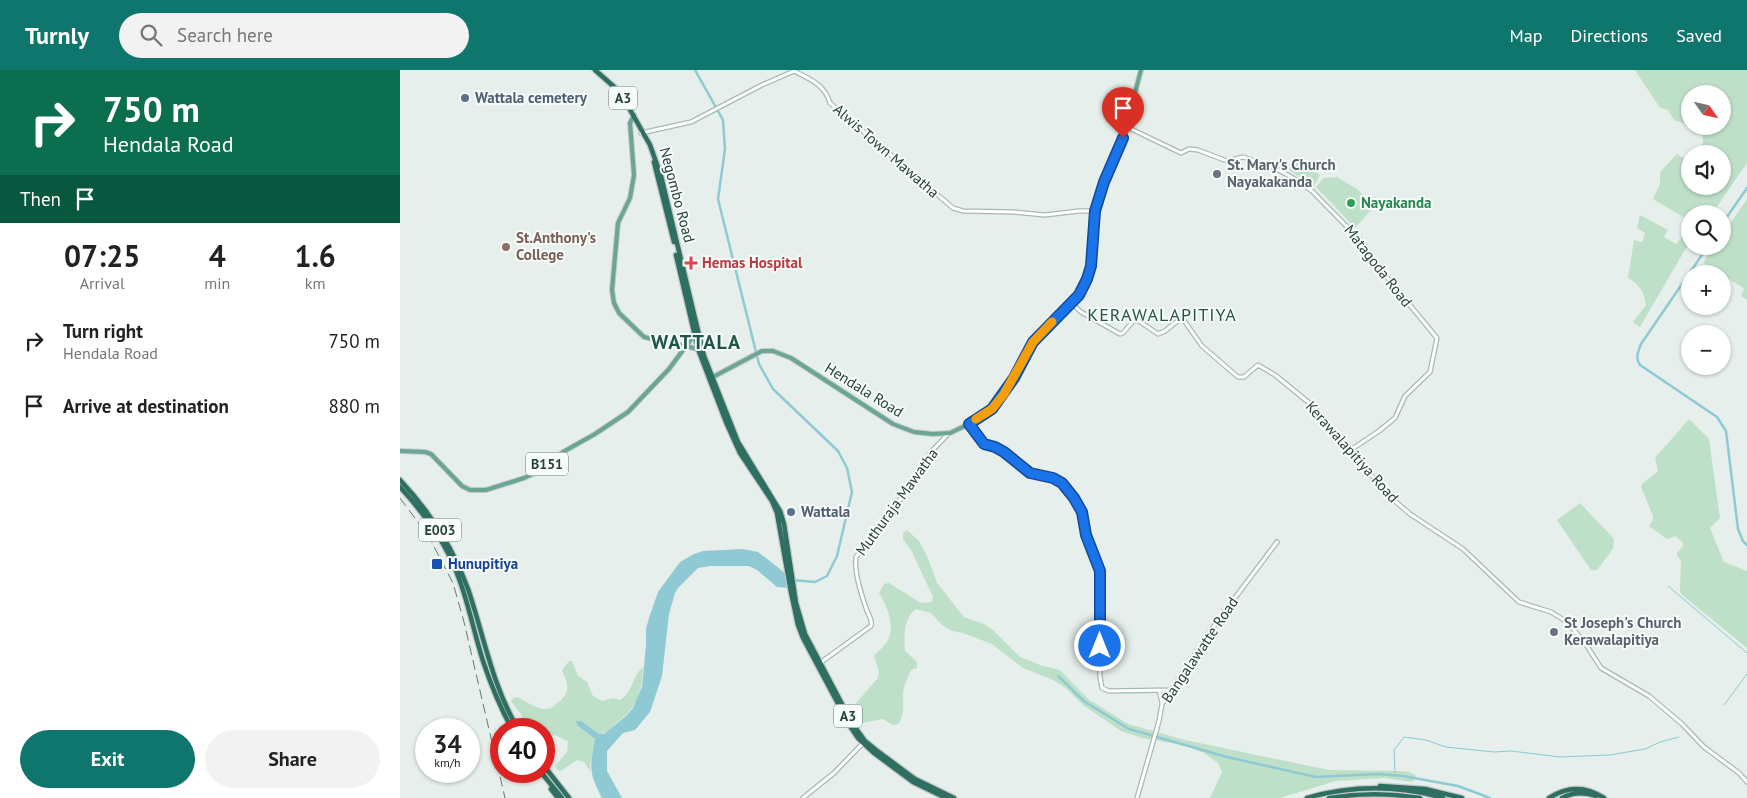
<!DOCTYPE html>
<meta charset="utf-8">
<style>
body{margin:0;font-family:"PT Sans",sans-serif;background:#f2f2f2;color:#222;height:100vh;display:flex;flex-direction:column;font-size:19px;white-space:nowrap}
*{box-sizing:border-box;margin:0}
p{font-size:16px;color:#767676}
.icon{flex:none;width:28px;height:28px;fill:none;stroke:currentColor;stroke-width:2;stroke-linecap:round;stroke-linejoin:round}
.map{position:relative;flex:1;overflow:hidden}
.details{display:flex;flex-direction:column;background:#fff;width:400px}
.details>*{flex:none}
.top-card{background:#0b6e4f;color:#fff;overflow:hidden}
.needle{width:32px;rotate:124deg}
.buttons{position:absolute;left:1281px;top:15px;display:grid;gap:10px}
.buttons a{display:grid;place-items:center;width:50px;height:50px;border-radius:50%;background:#fff;box-shadow:0 1px 4px #0004;font-size:25px}
.speed{position:absolute;left:15px;top:648px;display:flex;gap:10px;font-size:25px;font-weight:700;text-align:center}
.speed>*{display:grid;place-content:center;width:65px;height:65px;border-radius:50%;background:#fff;box-shadow:0 1px 4px #0004;line-height:1}
.speed small{font-size:12px;font-weight:400}
.speed .limit{border:8px solid #d22;background:#fff;color:#111}
.pin{position:absolute;display:grid;place-items:center;width:42px;height:42px;color:#fff;margin:-51px -21px;border-radius:50% 50% 50% 0;rotate:-45deg;box-shadow:0 0 5px #0007}
.pin .icon{rotate:45deg}
.me{position:absolute;width:55px;margin:-28px;rotate:0deg;stroke-linejoin:round;filter:drop-shadow(0 0 4px #0008)}
.turn{display:flex;align-items:center;gap:18px;height:105px;padding:0 20px;font-size:22px}
.turn .icon{width:65px;height:65px;stroke-width:2.5}
.turn b{display:block;font-size:35px;line-height:42px}
.then{display:flex;align-items:center;height:48px;padding:0 20px;background:#0003;gap:10px;font-size:19px}
.eta{display:flex;justify-content:space-evenly;align-items:center;height:85px;text-align:center}
.eta b{font-size:30px;font-weight:800;line-height:35px}
.action{display:flex;gap:10px;margin-top:auto;padding:10px 20px}
.action a{flex:1;height:58px;border-radius:30px;background:#0f766e;color:#fff;font-size:20px;font-weight:800;line-height:58px;text-align:center}
.action a+a{background:#f2f2f2;color:#222}
ul{padding:0;list-style:none}
li{display:flex;align-items:center;gap:15px;height:65px;padding:0 20px}
li div{flex:1}
li b{display:block;font-size:19px}
li em{font-style:normal}
header{display:flex;align-items:center;gap:30px;box-sizing:border-box;height:70px;padding:0 25px;background:#0f766e;color:#fff}
header strong{font-size:24px}
nav{display:flex;gap:28px;margin-inline-start:auto;font-size:18px}
.search{width:350px;height:45px;background:#f2f2f2;display:flex;align-items:center;gap:12px;box-sizing:border-box;padding:0 18px;border-radius:28px;color:#767676;font-size:19px}
main{display:flex;flex:1;min-height:0}
.map>svg:first-child{display:block}
.green{fill:#bfe0c8}
.water{fill:#8ec9d4}
.lines{fill:none;stroke-linecap:round;stroke-linejoin:round}
.stream{stroke:#8ec9d4;stroke-width:1}
.canal{stroke:#8ec9d4;stroke-width:2.5}
.secondary-casing{stroke:#a4bbb3;stroke-width:5.5}
.primary-casing{stroke:#c2cac8;stroke-width:6}
.highway-casing{stroke:#c2cac8;stroke-width:7}
.secondary{stroke:#fff;stroke-width:3}
.primary{stroke:#6aa596;stroke-width:4}
.highway{stroke:#2f6f62;stroke-width:4.5}
.rail{stroke:#5f7d75;stroke-width:1;stroke-dasharray:10 5;stroke-linecap:butt}
.route-casing{stroke:#114b97;stroke-width:12}
.route{stroke:#1a73e8;stroke-width:9}
.slow{stroke:#f59e0b;stroke-width:9}
.service-dot{fill:#5c6f8a;stroke:#f7fbf9;stroke-width:2}
.worship-dot{fill:#6b7280;stroke:#f7fbf9;stroke-width:2}
.leisure-dot{fill:#2e9e5b;stroke:#f7fbf9;stroke-width:2}
.education-dot{fill:#8d6e63;stroke:#f7fbf9;stroke-width:2}
.health-dot{fill:#e0444e;stroke:#f7fbf9;stroke-width:2}
.transit-dot{fill:#1a4fb4;stroke:#f7fbf9;stroke-width:2}
.labels{text-anchor:middle;stroke-width:4;stroke-linejoin:round;paint-order:stroke}
.shield{fill:#f7fbf9;stroke:#637a73;stroke-width:1}
.shield-label{font-size:14px;font-weight:bold;fill:#24423a}
.service-label{font-size:15px;font-weight:bold;fill:#4e5e75;stroke:#f7fbf9;text-anchor:start}
.street-label{font-size:15px;fill:#24423a;stroke:#f7fbf9}
.worship-label{font-size:15px;font-weight:bold;fill:#5b616d;stroke:#f7fbf9;text-anchor:start}
.leisure-label{font-size:15px;font-weight:bold;fill:#27864d;stroke:#f7fbf9;text-anchor:start}
.education-label{font-size:15px;font-weight:bold;fill:#785e54;stroke:#f7fbf9;text-anchor:start}
.health-label{font-size:15px;font-weight:bold;fill:#be3a42;stroke:#f7fbf9;text-anchor:start}
.transit-label{font-size:15px;font-weight:bold;fill:#164399;stroke:#f7fbf9;text-anchor:start}
.quarter-label{font-size:18px;letter-spacing:1px;fill:#1f5548;stroke:#f7fbf9}
.district-label{font-size:20px;font-weight:bold;letter-spacing:1px;fill:#1f5548;stroke:#f7fbf9}
</style>
<header>
<strong>Turnly</strong>
<div class="search"><svg class="icon" aria-label="search" viewBox="0 0 24 24"><circle cx="10" cy="10" r="6"/><path d="M15 15l6 6"/></svg>Search here</div>
<nav><a>Map</a><a>Directions</a><a>Saved</a></nav>
</header>
<main>
<section class="details">
<div class="top-card">
<div class="turn"><svg class="icon" aria-label="right" viewBox="0 0 24 24"><path d="M7 20v-9h11M14 6l5 5-5 5"/></svg><div><b>750 m</b>Hendala Road</div></div>
<div class="then">Then<svg class="icon" aria-label="arrive" viewBox="0 0 24 24"><path d="M6 21V4h12l-3 4 3 4H6"/></svg></div>
</div>
<div class="eta">
<div><b>07:25</b><p>Arrival</p></div>
<div><b>4</b><p>min</p></div>
<div><b>1.6</b><p>km</p></div>
</div>
<ul>
<li><svg class="icon" aria-label="right" viewBox="0 0 24 24"><path d="M7 20v-9h11M14 6l5 5-5 5"/></svg><div><b>Turn right</b><p>Hendala Road</p></div><em>750 m</em></li>
<li><svg class="icon" aria-label="arrive" viewBox="0 0 24 24"><path d="M6 21V4h12l-3 4 3 4H6"/></svg><div><b>Arrive at destination</b></div><em>880 m</em></li>
</ul>
<div class="action"><a>Exit</a><a>Share</a></div>
</section>
<div class="map">
<svg width="1347" height="728" viewBox="0 0 1347 728">
<rect width="100%" height="100%" fill="#e6efeb"/>
<!-- green -->
<path class="green" d="M1235 0H1347V93L1312 144H1290V151L1253 129 1260 114V102L1277 84 1289 91 1290 90V116H1322V84H1295L1303 73 1302 59 1293 56H1322V24H1290V55L1274 50 1268 40 1260 38Z
M896 90 920 105 913 117 889 100Z
M937 107 957 119 973 135 970 141 955 158 916 117 924 108Z
M1347 129V230L1341 226 1344 219 1342 217 1303 193 1314 176H1322L1323 164Z
M1240 145 1268 160 1264 167 1276 174 1282 167 1290 171 1240 257 1233 252 1246 235C1244 223 1240 214 1228 208L1234 170 1242 172 1245 163 1237 158Z
M1289 349 1309 369 1320 448 1310 458 1324 492 1347 501V578L1281 524 1280 521 1281 491 1277 485V483L1283 476V473L1276 466 1267 469 1249 456 1253 450V446L1241 417 1242 414 1258 401 1255 388Z
M1180 433 1214 469 1213 479 1197 500H1191L1157 450Z
M507 460 519 471 527 486 537 513 564 547 584 554 593 560 620 587 640 595 660 600 688 629 728 654 785 670 929 700 998 701 1010 702 1015 705 1016 708 1012 712 985 708 936 711 880 728H810L822 702 818 693 804 683 783 675 742 668 721 661 683 635 667 619 653 610 623 598 592 574 563 563 552 561 542 555 531 543 516 539C503 548 504 567 505 581L517 592V598L511 600C508 607 504 615 503 623 503 634 505 644 498 654L493 655 483 649 462 653 455 644 456 633 478 608 479 602 474 586C478 581 485 576 488 570 495 555 487 536 479 523L484 514 489 513 521 533 532 532 533 527 512 482 503 469V463Z
M169 591H172L178 606 187 612 193 626 202 631 213 628 220 630C233 622 232 606 243 597 242 626 237 637 214 655 211 658 206 664 201 664 195 664 186 655 181 652L178 656 195 669 190 696V701L184 692 177 690 161 701 157 700 155 696 167 682 168 671 147 662 144 663V659H128L121 644 111 631 113 628 117 627C124 630 137 640 146 639 150 639 153 637 156 634 171 623 169 616 162 600Z"/>
<!-- water -->
<path class="water" d="M343 479 358 482 385 503 388 518 377 517 357 500 349 496H310L298 498 278 518 275 523 269 544 262 606 250 642 235 660 223 663 207 681V701L222 728H202C188 701 190 698 195 669L178 656 176 651H181L199 664H204L226 646 233 638 242 617 246 575V559L249 548 258 522 280 492 294 484 303 481Z"/>
<g class="lines">
<!-- stream -->
<path class="stream" d="M1268 516 1347 583
M1324 635 1347 604
M995 702 994 680 1004 667 1026 670 1046 677 1094 682 1111 681 1160 687 1210 685 1245 679 1260 672 1279 667"/>
<!-- canal -->
<path class="canal" d="M295 0 323 50 325 79 318 129 359 294 373 319 438 381 447 398 452 422 437 486 427 506 415 512 392 510
M1322 154 1347 118
M1308 176 1241 274C1238 282 1235 288 1240 295L1317 347 1326 361 1338 459 1343 471 1347 475
M658 606 685 632 729 659 827 687 916 707 978 704 1003 706 1058 716 1090 728"/>
<defs>
<path id="secondary" d="M725 56 781 83 789 79 798 80 827 91 843 87 852 90 875 98 893 108 912 121 963 173 971 188 1037 268 1030 302 1005 326 995 348 979 361 949 381
M241 63 291 52 360 16 394 1C410 9 425 15 430 33L553 138 563 141 614 142 645 145 679 141H695
M672 234 681 242 720 264 723 263 734 250 739 251 758 264 765 261 780 249H783L802 276 838 307H844L858 295 875 305 913 336 949 381 996 432 1010 444 1063 479 1119 532 1151 542 1167 552 1185 573 1201 598 1249 626 1282 654 1304 677 1339 703 1347 712
M569 354 584 374 595 377 604 382 630 403 653 408 665 415 682 442 686 465 700 501V607L702 618 709 621 771 620
M420 593 471 556C473 549 468 545 466 538 461 523 454 502 456 487L511 415 531 382 549 363
M759 620 762 633
M403 728 434 703 463 673
M737 728 759 651 762 634 816 553 877 472"/>
<path id="primary" d="M234 45 230 53 234 105 230 128 218 153 212 220 214 233 219 243 244 267 298 279
M311 308 362 281H373L391 288 493 354 514 362 533 364 550 363 569 354 592 339 614 308 624 286 633 272 672 234 679 225 687 209 691 196 695 141 704 112 723 68 741 0
M0 381 25 382 31 384 62 416 70 420H86L124 408 135 403 163 382 195 364 228 342 269 299 295 264"/>
<path id="highway" d="M195 0 220 22 250 75 261 106 304 286 338 372 380 441 384 454 396 533 405 564 452 653 465 671 476 680 515 709 554 728
M254 92 274 172
M276 185 298 279 326 352 340 383 372 431 377 443 391 522 398 555 403 568 450 656 458 668 474 683 513 712 546 728
M0 410C30 442 53 477 68 519 84 566 92 615 118 659
M0 417C19 438 37 460 49 485 66 519 72 556 83 591 91 615 100 637 112 659
M144 696 169 728
M140 701 162 728
M980 716 1025 719 1062 728
M151 719 158 728
M907 728C951 715 999 715 1043 728
M929 728C960 723 989 723 1020 728
M1149 728C1168 716 1185 716 1204 728
M1162 728C1173 722 1184 722 1196 726"/>
</defs>
<!-- secondary casing -->
<use href="#secondary" class="secondary-casing"/>
<!-- primary casing -->
<use href="#primary" class="primary-casing"/>
<!-- highway casing -->
<use href="#highway" class="highway-casing"/>
<!-- secondary -->
<use href="#secondary" class="secondary"/>
<!-- primary -->
<use href="#primary" class="primary"/>
<!-- highway -->
<use href="#highway" class="highway"/>
<!-- rail -->
<path class="rail" d="M0 428 29 467 53 513 64 552 105 728"/>
</g>
<g class="lines">
<defs>
<path id="route" d="M700 576V501L686 465 682 442 674 428 662 413 653 408 630 403 604 382 595 377 584 374 569 354 592 339 614 308 633 272 679 225 687 209 691 196 695 141 704 112 723 68"/>
</defs>
<!-- route casing -->
<use href="#route" class="route-casing"/>
<!-- route -->
<use href="#route" class="route"/>
<!-- slow -->
<path class="slow" d="M576 349 592 339 604 324 633 272 652 252"/>
</g>
<!-- markers -->
<g class="service-dot">
<circle cx="65" cy="28" r="5"/>
<circle cx="391" cy="442" r="5"/>
</g>
<g class="worship-dot">
<circle cx="817" cy="104" r="5"/>
<circle cx="1154" cy="562" r="5"/>
</g>
<circle class="leisure-dot" cx="951" cy="133" r="5"/>
<circle class="education-dot" cx="106" cy="177" r="5"/>
<path class="health-dot" d="M288.5 185.5h5v5h5v5h-5v5h-5v-5h-5v-5h5z"/>
<rect class="transit-dot" x="31" y="488" width="12" height="12" rx="2.5"/>
<g class="labels">
<!-- shield labels -->
<g class="shield">
<rect x="209" y="16.5" width="28" height="23" rx="4"/>
<rect x="126" y="382.5" width="42" height="23" rx="4"/>
<rect x="19" y="448.5" width="42" height="23" rx="4"/>
<rect x="434" y="634.5" width="28" height="23" rx="4"/>
</g>
<g class="shield-label">
<text x="223" y="33">A3</text>
<text x="147" y="399">B151</text>
<text x="40" y="465">E003</text>
<text x="448" y="651">A3</text>
</g>
<!-- service labels -->
<g class="service-label">
<text x="75" y="33">Wattala cemetery</text>
<text x="401" y="447">Wattala</text>
</g>
<!-- street labels -->
<g class="street-label">
<text transform="translate(486 81) rotate(41)" y="5">Alwis Town Mawatha</text>
<text transform="translate(277 125) rotate(75)" y="5">Negombo Road</text>
<text transform="translate(978 196) rotate(52)" y="5">Matagoda Road</text>
<text transform="translate(464 320) rotate(32)" y="5">Hendala Road</text>
<text transform="translate(952 382) rotate(48)" y="5">Kerawalapitiya Road</text>
<text transform="translate(497 432) rotate(-54)" y="5">Muthuraja Mawatha</text>
<text transform="translate(800 580) rotate(-56)" y="5">Bangalawatte Road</text>
</g>
<!-- worship labels -->
<g class="worship-label">
<text x="827" y="100">St. Mary's Church<tspan x="827" dy="17">Nayakakanda</tspan></text>
<text x="1164" y="558">St Joseph's Church<tspan x="1164" dy="17">Kerawalapitiya</tspan></text>
</g>
<!-- leisure labels -->
<g class="leisure-label">
<text x="961" y="138">Nayakanda</text>
</g>
<!-- education labels -->
<g class="education-label">
<text x="116" y="173">St.Anthony's<tspan x="116" dy="17">College</tspan></text>
</g>
<!-- health labels -->
<g class="health-label">
<text x="302" y="198">Hemas Hospital</text>
</g>
<!-- transit labels -->
<g class="transit-label">
<text x="48" y="499">Hunupitiya</text>
</g>
<!-- quarter labels -->
<g class="quarter-label">
<text x="762" y="251">KERAWALAPITIYA</text>
</g>
<!-- district labels -->
<g class="district-label">
<text x="296" y="279">WATTALA</text>
</g>
</g>
</svg>
<div class="buttons">
<a><svg class="needle" viewBox="-14 -14 28 28"><path d="M0-13l5 13h-10z" fill="#e53935"/><path d="M0 13l5-13h-10z" fill="#767676"/></svg></a>
<a><svg class="icon" aria-label="sound" viewBox="0 0 24 24"><path d="M4 9h4l5-4v14l-5-4H4zM17 9q2 3 0 6"/></svg></a>
<a><svg class="icon" aria-label="search" viewBox="0 0 24 24"><circle cx="10" cy="10" r="6"/><path d="M15 15l6 6"/></svg></a>
<a>+</a>
<a>−</a>
</div>
<div class="speed"><div>34<small>km/h</small></div><div class="limit">40</div></div>
<div class="pin" style="left:723px;top:68px;background:#d93025"><svg class="icon" aria-label="arrive" viewBox="0 0 24 24"><path d="M6 21V4h12l-3 4 3 4H6"/></svg></div>
<svg class="me" style="left:700px;top:576px" viewBox="-20 -20 40 40"><circle r="17" fill="#1a73e8" stroke="#fff" stroke-width="3"/><path d="M0-11L8 9 0 5-8 9z" fill="#fff"/></svg>
</div>
</main>
